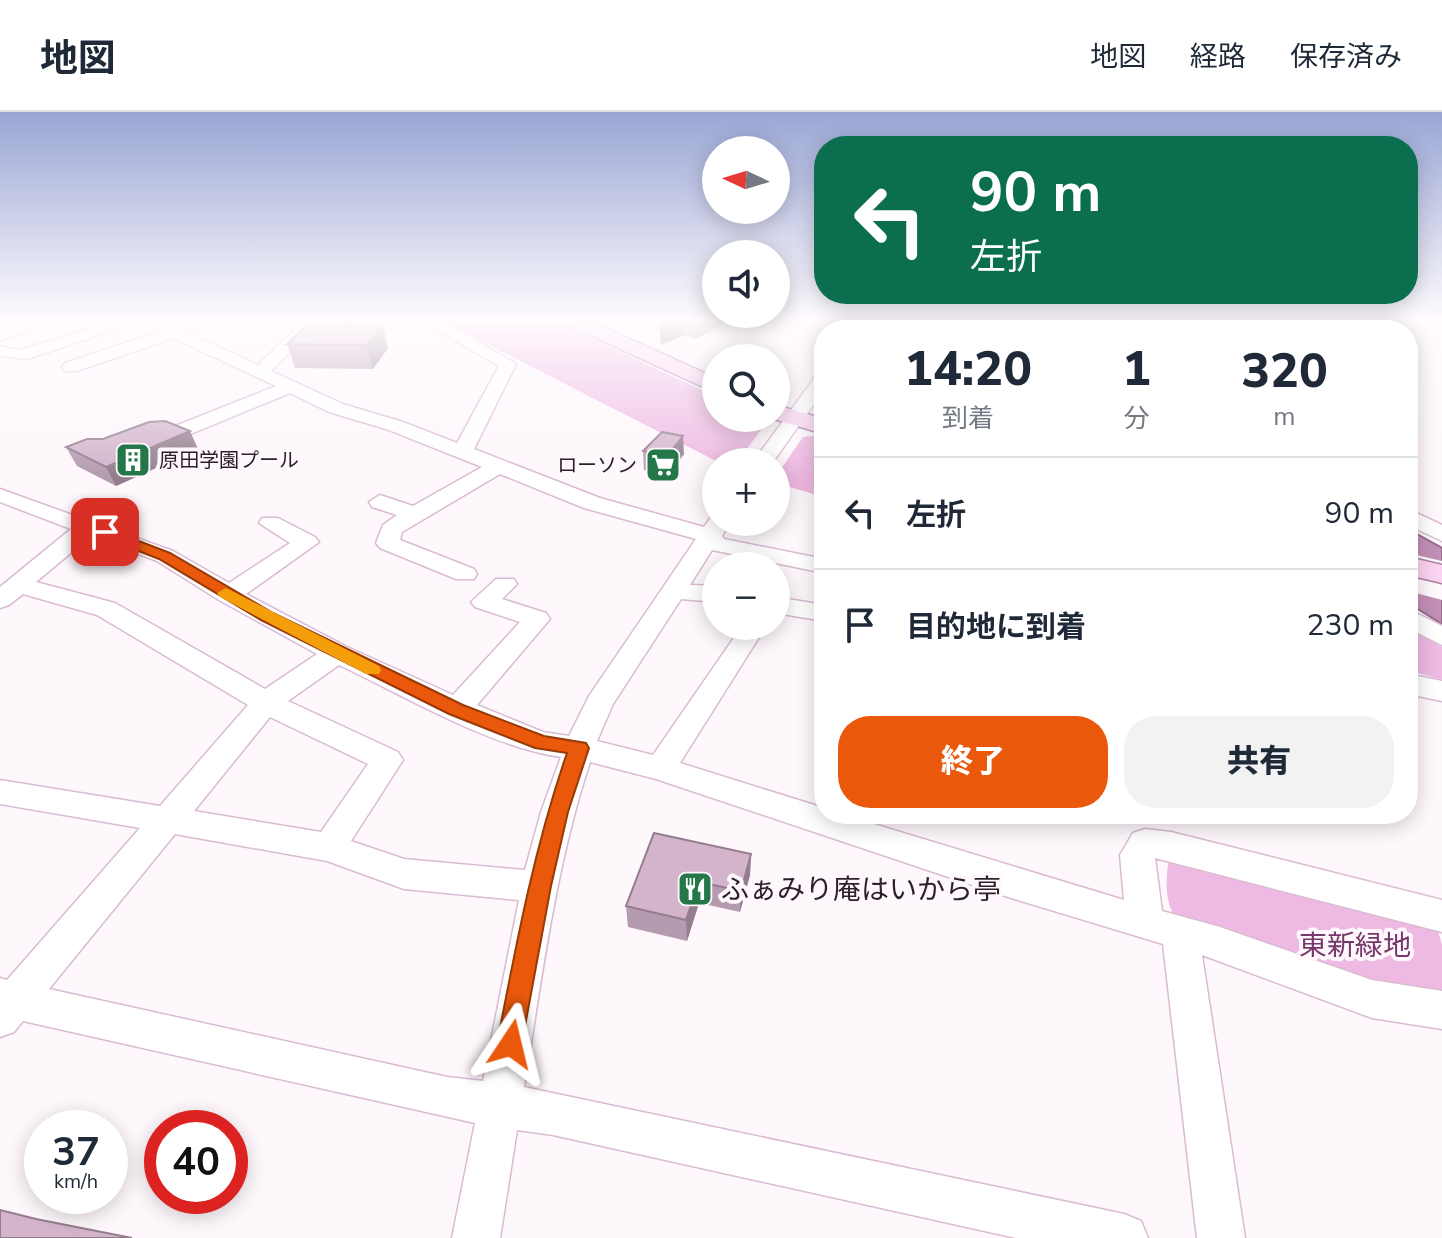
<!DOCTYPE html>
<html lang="ja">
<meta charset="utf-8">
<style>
body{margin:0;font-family:"Nunito Sans","Noto Sans JP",sans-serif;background:#f2f2f3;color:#1f2937;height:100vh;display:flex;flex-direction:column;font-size:30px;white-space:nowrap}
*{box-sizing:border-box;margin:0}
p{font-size:26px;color:#747a83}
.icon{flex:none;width:44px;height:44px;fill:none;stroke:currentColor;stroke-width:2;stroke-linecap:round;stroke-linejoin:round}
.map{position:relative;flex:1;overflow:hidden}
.drawer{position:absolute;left:814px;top:208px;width:604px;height:504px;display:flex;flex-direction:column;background:#fff;border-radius:32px;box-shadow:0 4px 20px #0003}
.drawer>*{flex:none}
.guide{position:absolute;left:814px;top:24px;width:604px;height:168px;border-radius:32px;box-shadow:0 4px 20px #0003;background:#0b6e4f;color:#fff;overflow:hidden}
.needle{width:52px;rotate:274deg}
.fabs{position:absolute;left:702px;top:24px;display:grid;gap:16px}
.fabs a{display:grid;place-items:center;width:88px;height:88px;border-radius:50%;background:#fff;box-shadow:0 4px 20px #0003;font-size:40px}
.speed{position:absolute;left:24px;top:998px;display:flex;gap:16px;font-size:40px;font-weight:700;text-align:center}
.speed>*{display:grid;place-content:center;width:104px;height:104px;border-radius:50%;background:#fff;box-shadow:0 4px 20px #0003;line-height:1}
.speed small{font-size:20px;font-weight:400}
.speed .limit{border:12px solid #d22;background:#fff;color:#111}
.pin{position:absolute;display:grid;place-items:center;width:68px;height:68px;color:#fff;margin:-34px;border-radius:16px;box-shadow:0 4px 12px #0006}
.me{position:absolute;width:88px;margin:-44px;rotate:10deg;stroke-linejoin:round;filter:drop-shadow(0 0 6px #0008)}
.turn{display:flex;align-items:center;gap:28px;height:168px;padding:0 24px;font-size:36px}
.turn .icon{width:104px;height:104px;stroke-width:2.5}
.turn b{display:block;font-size:56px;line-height:68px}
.eta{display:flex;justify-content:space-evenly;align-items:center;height:136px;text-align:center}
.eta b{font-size:48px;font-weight:800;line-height:56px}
.cta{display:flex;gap:16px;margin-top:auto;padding:16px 24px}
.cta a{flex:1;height:92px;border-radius:32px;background:#ea580c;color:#fff;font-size:32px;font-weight:800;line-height:92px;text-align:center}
.cta a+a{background:#f2f2f3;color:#1f2937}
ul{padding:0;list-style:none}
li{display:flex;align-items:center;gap:24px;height:112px;padding:0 24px;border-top:2px solid #e0e1e3}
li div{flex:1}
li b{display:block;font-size:30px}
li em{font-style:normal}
header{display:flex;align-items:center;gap:48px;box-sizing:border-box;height:112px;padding:0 40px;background:#fff;border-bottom:2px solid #e0e1e3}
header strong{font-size:38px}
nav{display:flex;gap:44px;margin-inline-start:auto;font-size:28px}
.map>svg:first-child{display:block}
.green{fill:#eeb9e2}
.water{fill:#c28fb6;stroke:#956d8b;stroke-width:2}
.pier{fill:#fef7fc}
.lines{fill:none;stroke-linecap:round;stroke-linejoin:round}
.minor-casing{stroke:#dabbd2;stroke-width:3}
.major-casing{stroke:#af80a5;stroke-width:3}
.minor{fill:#fff;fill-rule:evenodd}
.major{fill:#fad3f1;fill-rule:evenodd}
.wall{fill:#b59baf}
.shaded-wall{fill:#947e8e}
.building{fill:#d3b4cb;stroke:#947e8e;stroke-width:2}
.route{fill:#ea580c;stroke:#983908;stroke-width:2}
.slow{fill:#f59e0b}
.labels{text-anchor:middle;stroke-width:8;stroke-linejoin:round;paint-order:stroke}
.far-poi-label{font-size:20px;fill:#2b1f28;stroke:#fef7fc;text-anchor:start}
.near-poi-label{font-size:28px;fill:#2b1f28;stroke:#fef7fc;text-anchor:start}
.near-park-label{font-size:28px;fill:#76386b;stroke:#fef7fc}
</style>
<header>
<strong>地図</strong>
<nav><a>地図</a><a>経路</a><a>保存済み</a></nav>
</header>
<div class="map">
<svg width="1442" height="1126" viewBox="0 0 1442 1126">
<rect width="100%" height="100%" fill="#fef7fc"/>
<!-- green -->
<path class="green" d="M436 206H549L716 285V306H765L767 310 737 350H718Z
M819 323 824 325V385L776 371V364L803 325Z
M1408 515 1442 535V568L1408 558Z
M1169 746 1437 815 1442 833V886L1395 881 1175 805C1164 788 1166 765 1169 746Z"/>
<!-- water -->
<path class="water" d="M943 206H1022L1044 218H963Z
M1408 417 1442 436V512L1408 491Z"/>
<!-- pier -->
<path class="pier" d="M1408 441 1442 449V488L1408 479Z"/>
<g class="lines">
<defs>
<path id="minor" d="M17 206H44L49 210 0 229V219L24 210Z
M124 206H164L175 215 258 253 307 206H324L271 259 343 292 403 310 457 331 499 254 417 206H437L516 252 474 337 600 386 704 415 711 405 716 404V410H730L722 424 724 427 824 447V461L712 438 690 473 716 474V490L681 487 613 592 597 629 653 643 742 514H766L680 651 824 696V702H841L1124 788 1120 743 1133 721 1145 717 1171 720 1442 788V820L1155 746 1162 799 1220 815 1372 868 1442 879V917L1372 906 1202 843 1245 1126H1197L1163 832 1011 786 656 667 590 650C555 756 542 866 524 975L1124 1102 1141 1109 1148 1126H1016L553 1023 517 1018 500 1126H452L475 1011 23 909 14 920 0 925V866L7 868 140 716 0 692V668L160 694 248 593 97 503 23 482 9 493 0 496V475L71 417 0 390V377L173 439 229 471 290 431 259 411 262 406H278L315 425 319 430 246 482 347 535 453 583 520 510 475 495 471 490 496 467H514L517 472 502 487 546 501 550 507 477 593 543 620 569 624 589 584 696 427 584 396 500 362 402 420 400 428 474 457 477 462 474 467H456L380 436 376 431 383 413 397 403 372 395 369 390 380 383 413 394 482 355 389 318 329 300 290 281 188 323 141 325 138 321 141 317 178 313 276 274 173 226 77 259H65L62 255 65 251 161 219 147 207 27 247 0 244V234L20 238ZM91 424 157 449 219 488 317 542 265 577 115 491 36 470ZM339 553C405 584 490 635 561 645L541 700 525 758 404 747 351 729 403 648 398 640 288 589ZM270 605 368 652 321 720 194 699ZM175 722 327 749 404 777 519 788 483 969 447 965 49 877Z
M364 206H380L367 222 332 224 324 219 332 214H357Z
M858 206H874L866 218H850Z
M927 206H946L962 218H943Z
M1032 206H1052L1070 218H1050Z
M824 260V278L773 350H753L818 261Z
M1408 397 1442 413V429L1408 413Z
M776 485 824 493V509L776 501Z
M1408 497 1442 514V533L1408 516Z
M1408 562 1442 569V589L1408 582Z"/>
<path id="major" d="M558 206H584L716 266V281L561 210Z
M776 293 824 307V322L770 306H776Z
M1408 445 1442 453V471L1408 463Z"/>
</defs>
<!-- minor casing -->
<use href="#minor" class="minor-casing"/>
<!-- major casing -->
<use href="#major" class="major-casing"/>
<!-- minor -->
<use href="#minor" class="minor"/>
<!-- major -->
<use href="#major" class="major"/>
</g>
<!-- wall -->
<path class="wall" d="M663 206H730L718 215 696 227 684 223 661 233 660 216Z
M1108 206H1166L1162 218H1126L1105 215Z
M350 207 351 214 388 236 373 257 295 256 287 232Z
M103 327 198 337 116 374 77 354 66 335Z
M643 339 684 342 668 363 644 358Z
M751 742 750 763 740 800 699 791 687 829 628 815 626 794Z"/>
<!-- shaded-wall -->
<path class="shaded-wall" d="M704 206H730L718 215 696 227 695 210Z
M683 207 684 223 661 233 660 216Z
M383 214 388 236 373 257 366 233Z
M190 319 198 337 116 374 106 355Z
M683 324 684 342 668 363 667 344Z
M751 742 750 763 740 800 741 779Z
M699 770V791L687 829 686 808Z"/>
<!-- building -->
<path class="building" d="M663 206H704L695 210 683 207 660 216Z
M313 207H350L344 214H383L366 233 287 232Z
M165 309 190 319 106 355 66 335 87 327H103L149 310Z
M662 320 683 324 667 344 643 339Z
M654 721 751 742 741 779 699 770 686 808 626 794Z
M0 1098 36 1107 132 1126H0Z"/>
<!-- sky -->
<linearGradient id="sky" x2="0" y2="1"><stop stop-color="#99a5d4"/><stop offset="0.57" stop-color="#fffbfe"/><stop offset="1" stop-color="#fffbfe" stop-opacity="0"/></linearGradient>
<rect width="1442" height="364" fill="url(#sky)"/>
<!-- route -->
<path class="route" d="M105 416 170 441 273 501 463 593 544 624 586 631 589 636 568 700 551 774 520 941 511 945 501 941 497 932C516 833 534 736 567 641L535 636 449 602 261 508 159 447 100 424V417Z"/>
<!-- slow -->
<path class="slow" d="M226 476 379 554 381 558 379 562H366L220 485 217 481Z"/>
<!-- icons -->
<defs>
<symbol id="building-square" viewBox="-11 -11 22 22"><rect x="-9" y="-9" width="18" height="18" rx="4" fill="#247749" stroke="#fef7fc"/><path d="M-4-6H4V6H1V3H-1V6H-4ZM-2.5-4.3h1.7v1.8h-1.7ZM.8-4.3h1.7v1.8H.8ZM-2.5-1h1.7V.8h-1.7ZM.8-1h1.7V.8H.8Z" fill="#fff"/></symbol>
<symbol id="supermarket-square" viewBox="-11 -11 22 22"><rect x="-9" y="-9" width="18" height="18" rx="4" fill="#247749" stroke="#fef7fc"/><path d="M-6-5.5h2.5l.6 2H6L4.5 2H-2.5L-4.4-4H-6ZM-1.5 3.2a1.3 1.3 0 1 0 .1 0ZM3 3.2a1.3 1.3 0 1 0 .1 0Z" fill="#fff"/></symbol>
<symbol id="restaurant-square" viewBox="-11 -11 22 22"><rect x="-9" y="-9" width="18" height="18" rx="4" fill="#247749" stroke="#fef7fc"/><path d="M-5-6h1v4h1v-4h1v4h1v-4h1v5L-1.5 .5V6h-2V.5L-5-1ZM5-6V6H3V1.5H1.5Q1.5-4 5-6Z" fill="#fff"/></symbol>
</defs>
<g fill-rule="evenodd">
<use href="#building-square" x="113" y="328" width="40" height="40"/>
<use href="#supermarket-square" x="643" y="333" width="40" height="40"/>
<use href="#restaurant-square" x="675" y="757" width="40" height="40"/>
</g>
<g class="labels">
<!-- far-poi labels -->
<g class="far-poi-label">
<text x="159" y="355">原田学園プール</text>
<text x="637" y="360" text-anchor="end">ローソン</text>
</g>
<!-- near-poi labels -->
<g class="near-poi-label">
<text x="721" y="787">ふぁみり庵はいから亭</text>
</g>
<!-- near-park labels -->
<g class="near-park-label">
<text x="1355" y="843">東新緑地</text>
</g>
</g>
</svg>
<div class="fabs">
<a><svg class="needle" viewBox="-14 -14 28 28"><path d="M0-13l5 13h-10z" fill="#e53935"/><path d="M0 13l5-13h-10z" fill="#747a83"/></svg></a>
<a><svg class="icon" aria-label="sound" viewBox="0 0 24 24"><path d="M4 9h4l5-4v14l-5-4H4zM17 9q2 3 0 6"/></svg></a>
<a><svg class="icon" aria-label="search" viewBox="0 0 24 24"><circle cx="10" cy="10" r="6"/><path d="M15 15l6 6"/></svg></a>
<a>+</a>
<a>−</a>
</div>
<div class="speed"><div>37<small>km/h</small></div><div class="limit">40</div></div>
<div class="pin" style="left:105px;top:420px;background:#d93025"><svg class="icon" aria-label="arrive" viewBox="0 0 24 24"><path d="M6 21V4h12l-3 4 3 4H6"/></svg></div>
<svg class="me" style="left:511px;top:932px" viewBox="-20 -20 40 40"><path d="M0-17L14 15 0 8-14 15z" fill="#ea580c" stroke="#fff" stroke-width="4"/></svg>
<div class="guide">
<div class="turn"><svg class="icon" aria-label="left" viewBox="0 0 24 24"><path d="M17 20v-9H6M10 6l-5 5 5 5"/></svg><div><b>90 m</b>左折</div></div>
</div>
<section class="drawer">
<div class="eta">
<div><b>14:20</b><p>到着</p></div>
<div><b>1</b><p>分</p></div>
<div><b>320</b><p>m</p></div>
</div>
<ul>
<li><svg class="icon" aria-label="left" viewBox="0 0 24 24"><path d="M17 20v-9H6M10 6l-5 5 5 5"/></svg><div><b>左折</b></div><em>90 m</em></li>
<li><svg class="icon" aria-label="arrive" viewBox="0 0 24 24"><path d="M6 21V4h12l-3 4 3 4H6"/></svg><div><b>目的地に到着</b></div><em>230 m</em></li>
</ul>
<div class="cta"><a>終了</a><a>共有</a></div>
</section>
</div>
